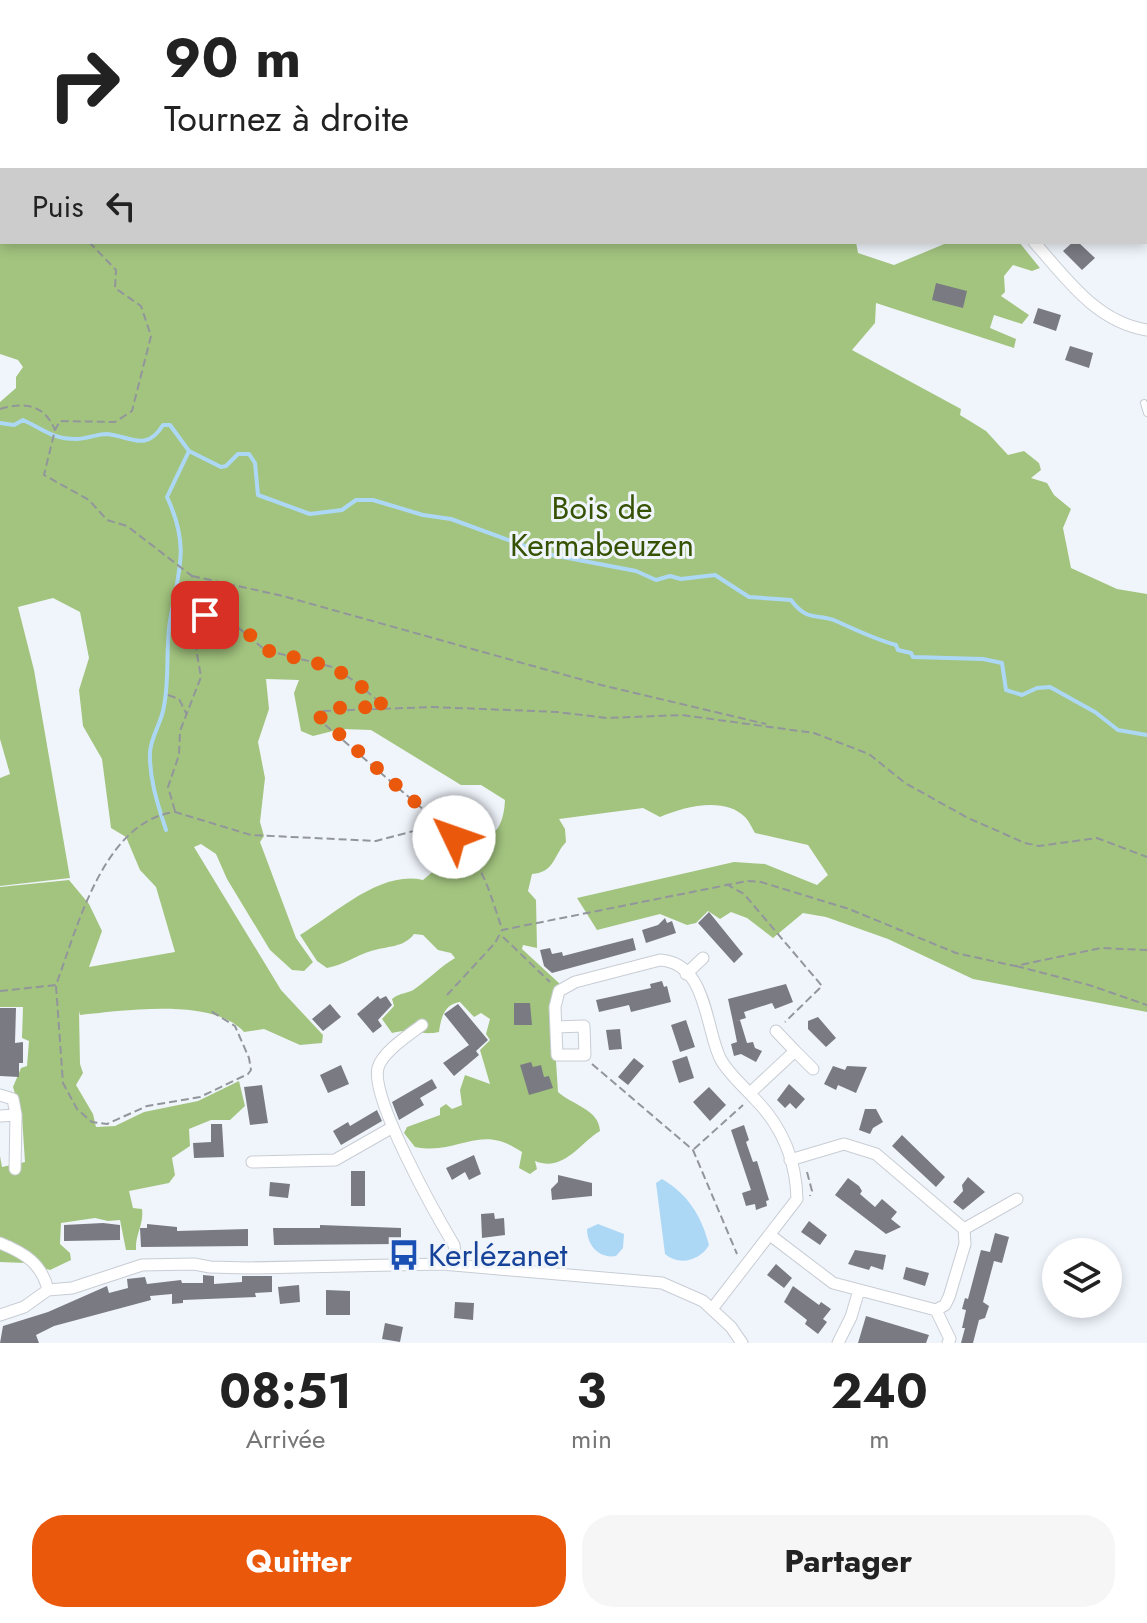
<!DOCTYPE html>
<html lang="fr">
<meta charset="utf-8">
<style>
body{margin:0;font-family:Jost,sans-serif;background:#f6f6f6;color:#222;height:100vh;display:flex;flex-direction:column;font-size:30px;white-space:nowrap}
*{box-sizing:border-box;margin:0}
p{font-size:26px;color:#767676}
.icon{flex:none;width:44px;height:44px;fill:none;stroke:currentColor;stroke-width:2;stroke-linecap:round;stroke-linejoin:round}
.map{position:relative;height:1343px;overflow:hidden}
.panel{display:flex;flex-direction:column;background:#fff;flex:1}
.panel>*{flex:none}
.top-card{position:absolute;left:0px;top:0px;width:1148px;height:244px;box-shadow:0 4px 12px #0003;background:#fff;color:#222;overflow:hidden}
.tools{position:absolute;left:1042px;top:1238px;display:grid;gap:16px}
.tools a{display:grid;place-items:center;width:80px;height:80px;border-radius:50%;background:#fff;box-shadow:0 4px 12px #0003;font-size:40px}
.pin{position:absolute;display:grid;place-items:center;width:68px;height:68px;color:#fff;margin:-34px;border-radius:16px;box-shadow:0 4px 12px #0006}
.me{position:absolute;width:88px;margin:-44px;rotate:312deg;stroke-linejoin:round;filter:drop-shadow(0 0 6px #0008)}
.turn{display:flex;align-items:center;gap:28px;height:168px;padding:0 32px;font-size:36px}
.turn .icon{width:104px;height:104px;stroke-width:2.5}
.turn b{display:block;font-size:56px;line-height:68px}
.then{display:flex;align-items:center;height:76px;padding:0 32px;background:#0003;gap:16px;font-size:30px}
.eta{display:flex;justify-content:space-evenly;align-items:center;height:136px;text-align:center}
.eta b{font-size:48px;font-weight:700;line-height:56px}
.primary-button{display:flex;gap:16px;margin-top:auto;padding:16px 32px}
.primary-button a{flex:1;height:92px;border-radius:32px;background:#ea580c;color:#fff;font-size:32px;font-weight:700;line-height:92px;text-align:center}
.primary-button a+a{background:#f6f6f6;color:#222}
.map>svg:first-child{display:block}
.forest{fill:#a3c47f}
.water{fill:#add8f5}
.lines{fill:none;stroke-linecap:round;stroke-linejoin:round}
.stream{stroke:#add8f5;stroke-width:4}
.building{fill:#7a7b82}
.lane-casing{stroke:#c8cdd4;stroke-width:8}
.street-casing{stroke:#c8cdd4;stroke-width:13}
.secondary-casing{stroke:#c8cdd4;stroke-width:18}
.path{stroke:#92969b;stroke-width:2;stroke-dasharray:8 4;stroke-linecap:butt}
.lane{stroke:#fff;stroke-width:6}
.street{stroke:#fff;stroke-width:11}
.secondary{stroke:#fff;stroke-width:16}
.route{stroke:#ea580c;stroke-width:14;stroke-dasharray:0 25.2}
.labels{text-anchor:middle;stroke-width:6;stroke-linejoin:round;paint-order:stroke}
.park-label{font-size:32px;fill:#365203;stroke:#f0f5fc}
.transit-label{font-size:32px;fill:#164399;stroke:#f0f5fc;text-anchor:start}
</style>
<div class="map">
<svg width="1147" height="1343" viewBox="0 0 1147 1343">
<rect width="100%" height="100%" fill="#f0f5fc"/>
<!-- forest -->
<path class="forest" d="M0 0 82 2H2V242H856L858 253 894 265 949 242H1019L1040 268 1032 271 1013 265 1004 276 1005 292 1001 296 1029 315 1022 324 994 315 990 328 1016 339 1014 348 876 303 875 323 852 350 961 409 960 415 986 431 1008 455 1024 451 1039 463 1041 470 1031 478 1047 483 1054 495 1071 509 1063 528 1071 568 1117 589 1147 594V1012L973 979 888 939 826 917 803 913 773 938 747 918 731 912 720 919 708 911 696 923 687 925 660 914 597 930 577 898 734 862 765 864 817 885 828 875 808 845 755 833C752 828 749 821 745 817 724 796 683 807 660 817L643 808 559 819 565 829 566 842C553 856 555 872 532 874L528 891 536 900 537 948 523 945 522 949 560 984 554 1031 558 1092C572 1105 599 1109 600 1131 580 1143 563 1173 535 1161L537 1169 530 1174 519 1168 522 1152C478 1122 460 1156 415 1147L404 1133 407 1127 440 1115V1108L446 1104 452 1109 462 1105 460 1090 465 1075 490 1084 480 1050 490 1040 486 1034 490 1019 481 1013 474 1017 460 1002C444 1004 441 1018 439 1032 422 1036 408 1028 392 1033L382 1019 394 1006 392 999C400 992 409 994 416 988 430 978 440 967 455 958L451 953 438 950 423 935 414 934C404 948 386 946 371 951 355 956 344 965 327 968L317 961 300 935C335 914 380 870 423 880 434 871 446 859 458 852 487 837 503 838 505 800L481 785H461L371 730 341 729 313 736 301 731 294 693 299 680 266 679 269 709 258 742 265 778 260 822 264 836 260 842 296 938 313 962 304 971 292 970 270 950 227 879 216 854 201 844 194 847 281 990 323 1035 322 1043 300 1045 264 1029 244 1032C213 997 122 1011 80 1015L79 1011 80 1064 83 1073 76 1085 93 1114 96 1127 115 1126 144 1112 198 1101 239 1081 245 1106 230 1120H211L189 1129 190 1146 172 1158 175 1175 169 1183 129 1191 133 1208 142 1209C144 1225 135 1234 136 1250H126L120 1220 108 1221 95 1218 61 1223 60 1244 70 1253 71 1260 50 1270 26 1263 0 1262V1156L2 1167 25 1162 22 1117 13 1087 21 1068 27 1066 29 1041 22 1038 23 1007H0V887L69 880 89 904 102 931 89 967 175 952 156 887 140 870 126 837 111 828 102 759 83 726 79 690 89 658 80 612 53 598 18 607 34 670 70 878 0 886V778L10 774 0 739V402L16 388V377L23 367 18 360 0 354Z"/>
<!-- water -->
<path class="water" d="M662 1179C688 1194 702 1217 709 1245 700 1261 679 1266 665 1254L656 1183Z
M598 1224 624 1234 623 1248 616 1256C599 1259 587 1245 587 1229Z"/>
<g class="lines">
<!-- stream -->
<path class="stream" d="M0 423 14 425 23 420C43 429 52 439 76 439 87 439 97 434 107 434 130 436 146 453 163 425H170L189 451 221 467 226 466 238 454H249L255 463 258 495 310 514 342 510 356 500H373L423 515 451 519 547 554 636 571 656 580 670 576 681 579 715 575 749 597 791 600C808 623 818 613 836 621 856 630 874 639 896 645L898 650 911 653 913 657 983 659 1002 663 1006 690 1022 695 1037 688 1050 687 1095 712 1118 730 1147 735
M166 830C158 805 149 779 150 752 151 736 162 722 164 706 170 676 165 642 171 615 180 567 189 544 167 497L189 451"/>
</g>
<!-- building -->
<path class="building" d="M1073 242H1078L1095 258 1082 270 1063 251Z
M936 283 967 291 963 308 932 300Z
M1038 308 1061 315 1056 331 1033 323Z
M1070 346 1093 353 1089 368 1065 360Z
M709 912 743 954 734 963 698 923Z
M665 918 667 923 672 921 676 933 646 943 642 930 658 925Z
M633 938 636 950 552 973 544 966 540 950 550 948 552 954 562 952 563 956Z
M662 981 664 987 667 986 671 1002 631 1012 629 1005 599 1012 596 1000 651 988 650 984Z
M786 984 793 1002 775 1009 772 1003 744 1012 746 1018 733 1022 728 999Z
M378 996 380 999 386 996 392 1005 378 1020 382 1026 373 1033 357 1014Z
M514 1003H530L532 1025H514Z
M330 1004 341 1017 323 1031 312 1019Z
M458 1004 488 1040 476 1051 479 1055 454 1076 443 1063 469 1045 444 1014Z
M0 1008H16L15 1043 23 1042V1063H19V1077L0 1076Z
M818 1017 836 1038 826 1047 808 1029V1021Z
M686 1020 695 1047 680 1052 671 1025Z
M740 1020 747 1043 753 1042 755 1048 762 1051 756 1062 741 1054 734 1056 731 1044 737 1042 733 1022Z
M620 1029 622 1049 609 1050 606 1030Z
M687 1056 694 1078 679 1083 672 1061Z
M634 1058 644 1066 628 1085 618 1077Z
M531 1062 533 1067 541 1065 544 1077 549 1076 553 1088 529 1095 520 1065Z
M341 1065 349 1084 328 1093 320 1075Z
M833 1066 845 1070 847 1066 867 1067 856 1093 838 1085 836 1090 824 1084Z
M432 1079 437 1088 420 1098 424 1105 399 1120 392 1102Z
M789 1084 805 1099 796 1109 790 1103 785 1108 777 1100Z
M262 1085 268 1123 250 1125 244 1087Z
M709 1087 726 1105 710 1121 693 1102Z
M865 1109H876L883 1122 873 1128 870 1134 859 1130Z
M377 1110 382 1121 341 1145 333 1131 348 1122 350 1126Z
M211 1124H222L224 1157 194 1158 193 1143 211 1142Z
M744 1125 749 1140 746 1142 753 1162 757 1161 769 1200 766 1201 767 1206 756 1210 755 1204 746 1206 742 1193 751 1190 731 1130Z
M902 1135 945 1177 936 1187 892 1146Z
M474 1155 481 1174 469 1180 465 1172 452 1180 446 1168Z
M351 1171H365V1206H351Z
M558 1175 592 1183V1196L552 1200 551 1189 558 1182Z
M968 1177 985 1192 963 1210 953 1202 963 1191 962 1185Z
M848 1178 859 1186 862 1191 860 1194 875 1207 882 1199 897 1212 891 1219 901 1227 886 1234 835 1195Z
M270 1182 290 1184 288 1198 269 1196Z
M494 1213 495 1219 504 1218 505 1235 482 1238 481 1214Z
M809 1221 827 1235 820 1245 801 1232Z
M103 1223 120 1225V1240L64 1241V1225Z
M147 1224 177 1227V1231L248 1229V1246L141 1247 140 1228H147Z
M320 1225 401 1228V1244L274 1245 273 1228H320Z
M995 1233 1009 1237 1002 1263 994 1261 983 1302 989 1306 985 1318 979 1320 973 1343H961L965 1328H962L966 1310 962 1309 965 1298 968 1299 981 1250 990 1252Z
M855 1250 886 1255 883 1270 871 1266 869 1270 848 1264Z
M776 1264 792 1278 784 1288 767 1275Z
M906 1267 929 1273 925 1286 903 1279Z
M203 1275 214 1276V1284L242 1282V1276H272V1292L255 1293 256 1297 183 1300V1303L172 1304V1294L150 1296 151 1300 54 1326 36 1335 39 1343H0L3 1326 48 1312 107 1286 109 1293 128 1288 127 1279 145 1277 147 1284 181 1280 182 1283H203Z
M299 1285 300 1302 280 1304 278 1287Z
M793 1286 819 1305 821 1302 831 1309 823 1319 827 1322 818 1334 805 1324 807 1320 784 1302Z
M326 1290 350 1291V1315H326Z
M455 1302 474 1303 473 1320 454 1318Z
M866 1316 929 1335 926 1343H858Z
M385 1323 403 1327 400 1342 382 1339Z"/>
<g class="lines">
<defs>
<path id="lane" d="M494 0V2
M1144 403 1147 413"/>
<path id="street" d="M118 0 121 2
M282 0 284 2
M364 0 366 2
M400 2H414
M1146 69H1147
M1034 242C1066 278 1096 322 1147 330
M686 974 703 958
M422 1025C409 1035 382 1052 378 1068 370 1098 436 1215 454 1245L457 1265
M556 1027 584 1026 585 1055H557L555 1007 559 991 575 982 660 960C708 963 705 1030 721 1060 729 1074 743 1086 754 1098 781 1125 796 1160 797 1199L712 1309
M795 1051 813 1069
M750 1093 795 1051 776 1031
M0 1095 13 1099 16 1115 0 1116
M252 1162 335 1160 393 1127
M15 1169 16 1115
M964 1229 1017 1199
M770 1235 833 1283 936 1310 945 1305 949 1297 965 1244 964 1229 876 1154 844 1144 790 1160
M0 1243C25 1253 42 1264 48 1290
M936 1310 950 1339 948 1343
M0 1315 24 1307 48 1290 72 1288 142 1265 194 1264 210 1267 248 1268 442 1264 662 1283 703 1301 731 1327 742 1343
M838 1343 851 1317 859 1290"/>
<path id="secondary" d="M77 0 79 2
M866 0 870 2
M779 2 783 0
M1146 175 1147 176"/>
</defs>
<!-- lane casing -->
<use href="#lane" class="lane-casing"/>
<!-- street casing -->
<use href="#street" class="street-casing"/>
<!-- secondary casing -->
<use href="#secondary" class="secondary-casing"/>
<!-- path -->
<path class="path" d="M98 0 99 2
M958 0 959 2
M1146 147 1147 145
M0 195 2 197
M89 242 116 270 115 288 141 306 151 336 132 411 115 422 60 421 55 430 44 475 89 500 107 520 127 526 192 576 194 598 189 612 234 624 265 650 332 667 356 682 384 706
M0 409C25 402 44 404 55 430
M192 576 283 596 601 685 766 724
M168 695 179 699 187 715
M175 811 168 787 179 755 180 731 201 677 190 614
M440 824 323 723 320 717 323 711 433 707 557 712 607 718 682 715 814 733 869 754 905 783 968 818 1025 843 1039 846 1097 838 1147 857
M726 884 744 894 822 986 785 1022
M503 937 550 982
M1016 966 1089 985 1147 1005
M56 986 63 1083 77 1109 92 1122 107 1124 147 1106 200 1097 248 1074 251 1070 249 1058 235 1026 209 1010
M0 991 56 985C77 929 103 821 175 812L251 835 356 840 376 841 440 824C483 863 484 875 502 929
M447 995 495 943 502 930 747 881 761 882 849 909 956 953 1015 966 1101 948 1147 950
M592 1064 693 1150 737 1254
M694 1149 743 1105
M807 1172 812 1191 810 1196"/>
<!-- lane -->
<use href="#lane" class="lane"/>
<!-- street -->
<use href="#street" class="street"/>
<!-- secondary -->
<use href="#secondary" class="secondary"/>
</g>
<g class="lines">
<!-- route -->
<path class="route" d="M205 615 243 628 265 650 332 667 356 682 385 707 329 708 323 711 320 717 454 837"/>
</g>
<!-- icons -->
<defs>
<symbol id="bus-bare" viewBox="-9 -9 18 18"><path d="M-5-6H5V4H4V6H2V4H-2V6H-4V4H-5ZM-3.5-4V0h7V-4ZM-3.5 1.2v1.5H-2V1.2ZM2 1.2v1.5H3.5V1.2Z" fill="#1a4fb4" stroke="#f0f5fc" stroke-width="2.5" paint-order="stroke"/></symbol>
</defs>
<g fill-rule="evenodd">
<use href="#bus-bare" x="382" y="1233" width="44" height="44"/>
</g>
<g class="labels">
<!-- park labels -->
<g class="park-label">
<text x="602" y="519">Bois de<tspan x="602" dy="37">Kermabeuzen</tspan></text>
</g>
<!-- transit labels -->
<g class="transit-label">
<text x="428" y="1266">Kerlézanet</text>
</g>
</g>
</svg>
<div class="tools">
<a><svg class="icon" aria-label="layers" viewBox="0 0 24 24"><path d="M12 4l9 5-9 5-9-5zM3 14l9 5 9-5"/></svg></a>
</div>
<div class="pin" style="left:205px;top:615px;background:#d93025"><svg class="icon" aria-label="arrive" viewBox="0 0 24 24"><path d="M6 21V4h12l-3 4 3 4H6"/></svg></div>
<svg class="me" style="left:454px;top:837px" viewBox="-20 -20 40 40"><circle r="19" fill="#fff"/><path d="M0-13L10 11 0 6-10 11z" fill="#ea580c"/></svg>
<div class="top-card">
<div class="turn"><svg class="icon" aria-label="right" viewBox="0 0 24 24"><path d="M7 20v-9h11M14 6l5 5-5 5"/></svg><div><b>90 m</b>Tournez à droite</div></div>
<div class="then">Puis<svg class="icon" aria-label="left" viewBox="0 0 24 24"><path d="M17 20v-9H6M10 6l-5 5 5 5"/></svg></div>
</div>
</div>
<section class="panel">
<div class="eta">
<div><b>08:51</b><p>Arrivée</p></div>
<div><b>3</b><p>min</p></div>
<div><b>240</b><p>m</p></div>
</div>
<div class="primary-button"><a>Quitter</a><a>Partager</a></div>
</section>
